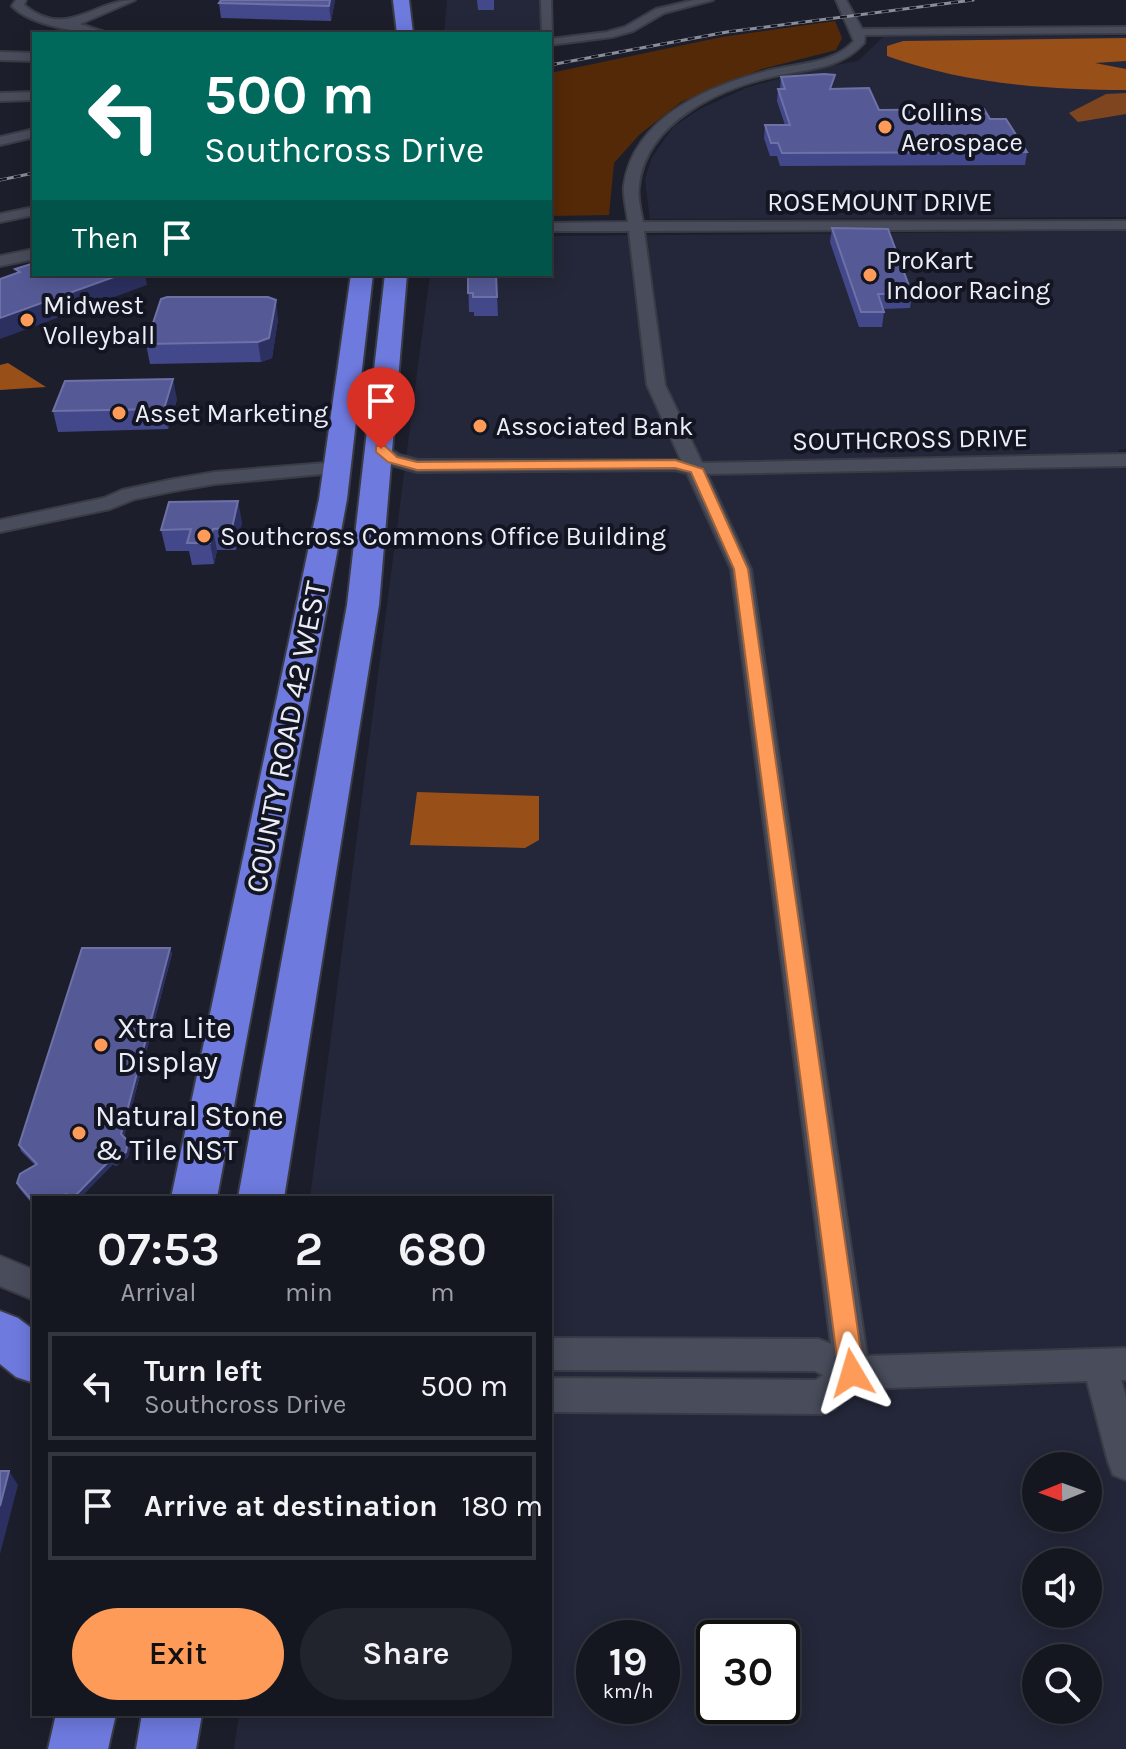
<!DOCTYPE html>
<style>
body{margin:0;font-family:Karla,sans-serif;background:#22242d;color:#f1f3f6;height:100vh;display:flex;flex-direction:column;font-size:30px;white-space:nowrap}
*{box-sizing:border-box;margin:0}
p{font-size:26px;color:#9d9fa5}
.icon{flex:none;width:44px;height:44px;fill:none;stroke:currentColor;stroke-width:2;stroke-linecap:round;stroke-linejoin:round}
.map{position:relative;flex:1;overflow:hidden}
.details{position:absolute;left:32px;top:1196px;width:520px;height:520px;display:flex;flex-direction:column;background:#151720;border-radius:0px;box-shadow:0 4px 20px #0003,0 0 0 2px #34363e}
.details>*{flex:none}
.guide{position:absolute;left:32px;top:32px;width:520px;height:244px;border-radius:0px;box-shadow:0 4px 20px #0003,0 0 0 2px #34363e;background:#00695c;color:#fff;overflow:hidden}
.needle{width:52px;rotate:269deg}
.buttons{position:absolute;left:1022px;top:1452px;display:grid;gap:16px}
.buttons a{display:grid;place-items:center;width:80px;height:80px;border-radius:50%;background:#151720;box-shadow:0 4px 20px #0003,0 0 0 2px #34363e;font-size:40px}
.speed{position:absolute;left:576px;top:1620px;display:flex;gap:16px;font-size:40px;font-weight:700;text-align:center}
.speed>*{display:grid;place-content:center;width:104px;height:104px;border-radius:50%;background:#151720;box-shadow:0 4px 20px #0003,0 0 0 2px #34363e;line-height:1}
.speed small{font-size:20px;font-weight:400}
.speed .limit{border:4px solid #111;border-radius:12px;background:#fff;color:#111}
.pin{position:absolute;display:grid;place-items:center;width:68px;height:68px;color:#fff;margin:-82px -34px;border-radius:50% 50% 50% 0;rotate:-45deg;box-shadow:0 0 8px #0007}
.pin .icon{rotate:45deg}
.me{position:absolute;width:88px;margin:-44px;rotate:353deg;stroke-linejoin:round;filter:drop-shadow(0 0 6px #0008)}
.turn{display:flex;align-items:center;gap:28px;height:168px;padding:0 40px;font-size:36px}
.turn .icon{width:104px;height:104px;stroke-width:2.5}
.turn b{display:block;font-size:56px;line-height:68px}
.then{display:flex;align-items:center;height:76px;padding:0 40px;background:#0003;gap:16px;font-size:30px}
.eta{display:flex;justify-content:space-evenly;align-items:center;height:136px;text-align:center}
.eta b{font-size:48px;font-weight:600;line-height:56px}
.button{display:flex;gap:16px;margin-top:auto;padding:16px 40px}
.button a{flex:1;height:92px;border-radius:48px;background:#fe9b59;color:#111;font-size:32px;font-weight:600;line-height:92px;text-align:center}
.button a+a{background:#22242d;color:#f1f3f6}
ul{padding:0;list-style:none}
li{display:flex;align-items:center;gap:24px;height:108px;margin:0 16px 12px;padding:0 24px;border:4px solid #34363e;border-radius:0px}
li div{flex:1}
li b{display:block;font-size:30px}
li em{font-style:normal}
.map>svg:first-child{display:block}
.built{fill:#242739;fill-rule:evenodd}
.green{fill:#542908}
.forest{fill:#7e451e}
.water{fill:#984f18}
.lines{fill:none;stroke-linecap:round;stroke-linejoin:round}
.minor-casing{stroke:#393b45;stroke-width:4}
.highway-casing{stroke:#393b45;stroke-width:4}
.minor{fill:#494c5b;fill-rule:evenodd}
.highway{fill:#6e7ade;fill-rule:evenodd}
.rail-casing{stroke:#8b8e98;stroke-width:3}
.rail{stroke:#131622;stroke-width:2;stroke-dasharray:7;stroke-linecap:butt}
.wall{fill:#43488b}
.shaded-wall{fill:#2c3060}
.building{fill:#555a97;stroke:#6d71a6;stroke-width:2}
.route{fill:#fe9b59;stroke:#a5653a;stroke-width:2}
.poi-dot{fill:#fe9b59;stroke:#131622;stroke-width:3}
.labels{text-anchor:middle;stroke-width:8;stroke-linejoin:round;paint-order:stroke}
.far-poi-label{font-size:26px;fill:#eceef7;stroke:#131622;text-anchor:start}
.far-street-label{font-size:26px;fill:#eceef7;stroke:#131622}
.street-label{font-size:30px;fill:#eceef7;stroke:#131622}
.poi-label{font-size:30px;fill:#eceef7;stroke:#131622;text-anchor:start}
</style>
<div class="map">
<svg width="1126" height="1749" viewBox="0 0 1126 1749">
<rect width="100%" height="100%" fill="#1c1f2b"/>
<!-- built -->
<path class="built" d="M447 0H540L541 34H444Z
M1126 36V217L650 219 645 180 651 159 673 127 700 109 746 88 809 70 858 61 883 37Z
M1126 231V449L1118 450 1126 465V1749H234L239 1714H550V1198H310L430 274H550V236ZM1036 1466H1088V1518H1036ZM1036 1562H1088V1614H1036ZM594 1638H662V1706H594ZM714 1638H782V1706H714ZM1036 1658H1088V1710H1036Z"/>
<!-- green -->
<path class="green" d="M835 21 842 38 836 50 762 69 681 102 639 135 614 163 609 215 550 216V73L722 37Z"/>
<!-- forest -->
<path class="forest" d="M1126 93V114L1078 122 1069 113 1106 94Z"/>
<!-- water -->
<path class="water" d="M1126 38V61L1095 63 1126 69V90C1047 90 961 83 887 56V46L903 41Z
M8 363 46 387 0 390V365Z
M417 792 539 796V840L525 848 410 845Z"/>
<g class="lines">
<defs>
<path id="minor" d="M16 0H26L24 5C67 40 93 0 135 0L80 24 111 34C84 34 31 26 12 6Z
M541 0H551L552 36 542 34Z
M694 0H713L664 13 633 31 612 37 550 45V39L607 32 625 27 656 9Z
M836 0H846L862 29 1126 27V33L865 35 864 43C842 68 810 69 780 75 723 87 646 120 639 186 637 197 641 211 643 222L1126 221V229L644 231 665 385 702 463 1126 454V466L707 474 751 569 867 1356 1126 1348V1380H1121L1126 1397V1480L1113 1475 1108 1462 1087 1381 859 1389 834 1409 822 1414 550 1412V1378L816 1380 823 1375 815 1371 550 1370V1338L819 1339 831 1344 731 569 687 473 675 470 417 472 385 463 372 449 381 443 399 455 418 460H681L647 385 629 231H550V223L628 222C627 211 623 197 624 186 633 115 715 83 775 69 803 63 834 63 854 41Z
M0 52 34 53V61L0 60Z
M34 92V100L0 101V93Z
M34 129V137L0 145V137Z
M34 207V215L0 222V214Z
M34 249V259L0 266V256Z
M337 462 344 464 346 468 344 472 215 484 174 491 135 499 110 509 0 532V520L104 498 122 490 174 479 215 472Z
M0 1256 34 1270V1300L0 1286Z"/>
<path id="highway" d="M393 0H409L413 34H397Z
M351 274H373L347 499 217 1198H171L319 499Z
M385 274H407L379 605 284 1198H238L347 605Z
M0 1311 18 1318 34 1330V1383L16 1377 0 1364Z
M56 1714H116L108 1749H48Z
M142 1714H202L196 1749H136Z"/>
</defs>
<!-- minor casing -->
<use href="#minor" class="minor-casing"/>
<!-- highway casing -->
<use href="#highway" class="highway-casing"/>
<!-- minor -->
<use href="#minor" class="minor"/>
<!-- highway -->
<use href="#highway" class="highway"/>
<defs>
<path id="rail" d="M550 65 727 32 973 0
M0 180 34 173"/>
</defs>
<!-- rail casing -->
<use href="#rail" class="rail-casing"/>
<!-- rail -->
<use href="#rail" class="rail"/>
</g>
<!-- wall -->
<path class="wall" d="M335 0 331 21 221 18 219 3Z
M477 0H494V10H478Z
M781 77 833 89 879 110 990 119 1027 152 1025 165 780 166 777 156H770L764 138 765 125H785L777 101 778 89H780Z
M832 228 912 294 910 308 883 309 884 312 882 327H859L830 242Z
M219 274H286L285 278H220Z
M468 274H496L498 316H474V312H469Z
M278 319 272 358 261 362 150 364 146 344Z
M177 399 168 429 58 432 53 411Z
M242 522 236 550H217L214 564 192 565 189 551H166L161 530Z
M170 948 172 954 124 1136 130 1147 128 1157 116 1166 113 1164 80 1198H34V1206L19 1188 17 1183 35 1165 21 1151 19 1145Z"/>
<!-- shaded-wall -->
<path class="shaded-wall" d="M330 0H335L331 21 329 6Z
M122 274H145L147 285 0 339V318Z
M276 300 278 319 272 358 261 362 258 342Z
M173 379 177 399 168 429 164 409Z
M238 501 242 522 236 550 232 528Z
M213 529 217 550 214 564 210 543Z
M170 948 172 954 123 1139 121 1134Z
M128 1141 130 1147 128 1157 116 1166 114 1161Z
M111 1159 113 1164 80 1198H73Z
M9 1471 18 1485 0 1554V1506Z"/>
<!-- building -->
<path class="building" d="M221 0H330L329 6 219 3Z
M824 74 835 75 830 89 869 88 879 110 984 109 990 119H1006L1027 152 782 153 778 143H771L765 125H790L778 89H785L781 77Z
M832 228 888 229 912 294H878L884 312H861Z
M34 263V274H122L0 318V279L20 272 15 269Z
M468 274H496L497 297H473V293H468Z
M167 297H268L276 300 269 338 258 342 146 344 161 299Z
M173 379 164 409 53 411 65 381Z
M238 501 232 528 213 529 210 543H187L191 529 161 530 169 502Z
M82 948H170L121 1134 128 1141 126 1152 114 1161 111 1159 73 1198H71L66 1194 59 1198H34V1203L17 1183 20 1174 37 1164 19 1145Z
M0 1471H9L0 1506Z"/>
<!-- route -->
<path class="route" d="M376 446H385L397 457 417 462 675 460 703 469 748 569 864 1373 860 1381 852 1385 843 1381 839 1373 734 569 691 472 675 468 417 470 388 462 376 452Z"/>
<!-- markers -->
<g class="poi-dot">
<circle cx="885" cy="127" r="8"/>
<circle cx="870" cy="275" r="8"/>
<circle cx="27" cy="320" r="8"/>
<circle cx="119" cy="413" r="8"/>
<circle cx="480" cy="426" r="8"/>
<circle cx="204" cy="536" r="8"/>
<circle cx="101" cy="1045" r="8"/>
<circle cx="79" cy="1133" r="8"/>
</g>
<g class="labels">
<!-- far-poi labels -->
<g class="far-poi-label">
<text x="901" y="121">Collins<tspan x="901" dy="30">Aerospace</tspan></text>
<text x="886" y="269">ProKart<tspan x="886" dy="30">Indoor Racing</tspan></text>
<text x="43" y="314">Midwest<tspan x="43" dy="30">Volleyball</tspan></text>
<text x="135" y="422">Asset Marketing</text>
<text x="496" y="435">Associated Bank</text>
<text x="220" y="545">Southcross Commons Office Building</text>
</g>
<!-- far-street labels -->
<g class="far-street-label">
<text x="880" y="211">ROSEMOUNT DRIVE</text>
<text transform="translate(910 439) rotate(-1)" y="9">SOUTHCROSS DRIVE</text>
</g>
<!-- street labels -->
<g class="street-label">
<text transform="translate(286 737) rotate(-79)" y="10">COUNTY ROAD 42 WEST</text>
</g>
<!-- poi labels -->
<g class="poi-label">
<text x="117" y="1038">Xtra Lite<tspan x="117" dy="34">Display</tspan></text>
<text x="95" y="1126">Natural Stone<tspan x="95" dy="34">&amp; Tile NST</tspan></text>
</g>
</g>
</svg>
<div class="buttons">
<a><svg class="needle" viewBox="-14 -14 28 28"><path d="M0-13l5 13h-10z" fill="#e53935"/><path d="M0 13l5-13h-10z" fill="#9d9fa5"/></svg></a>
<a><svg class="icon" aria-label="sound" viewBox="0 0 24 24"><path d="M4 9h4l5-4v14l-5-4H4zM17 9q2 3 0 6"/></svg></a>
<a><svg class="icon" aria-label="search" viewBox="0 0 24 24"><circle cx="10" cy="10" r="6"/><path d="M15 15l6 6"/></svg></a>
</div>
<div class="speed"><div>19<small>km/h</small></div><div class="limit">30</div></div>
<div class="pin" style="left:381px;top:449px;background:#d93025"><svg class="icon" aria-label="arrive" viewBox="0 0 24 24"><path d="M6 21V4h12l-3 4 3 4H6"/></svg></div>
<svg class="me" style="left:852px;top:1373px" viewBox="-20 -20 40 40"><path d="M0-17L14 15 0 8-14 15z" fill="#fe9b59" stroke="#fff" stroke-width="4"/></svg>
<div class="guide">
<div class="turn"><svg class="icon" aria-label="left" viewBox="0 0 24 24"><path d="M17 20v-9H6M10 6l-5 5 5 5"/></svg><div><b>500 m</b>Southcross Drive</div></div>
<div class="then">Then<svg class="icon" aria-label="arrive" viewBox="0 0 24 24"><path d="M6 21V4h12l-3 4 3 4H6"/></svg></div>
</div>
<section class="details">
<div class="eta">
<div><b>07:53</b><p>Arrival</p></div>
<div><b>2</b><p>min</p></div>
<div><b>680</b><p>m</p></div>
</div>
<ul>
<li><svg class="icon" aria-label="left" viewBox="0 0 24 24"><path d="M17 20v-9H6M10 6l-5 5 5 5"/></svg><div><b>Turn left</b><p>Southcross Drive</p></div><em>500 m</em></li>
<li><svg class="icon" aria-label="arrive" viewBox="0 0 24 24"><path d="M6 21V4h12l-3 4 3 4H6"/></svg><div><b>Arrive at destination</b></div><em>180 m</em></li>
</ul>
<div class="button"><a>Exit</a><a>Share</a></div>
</section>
</div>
